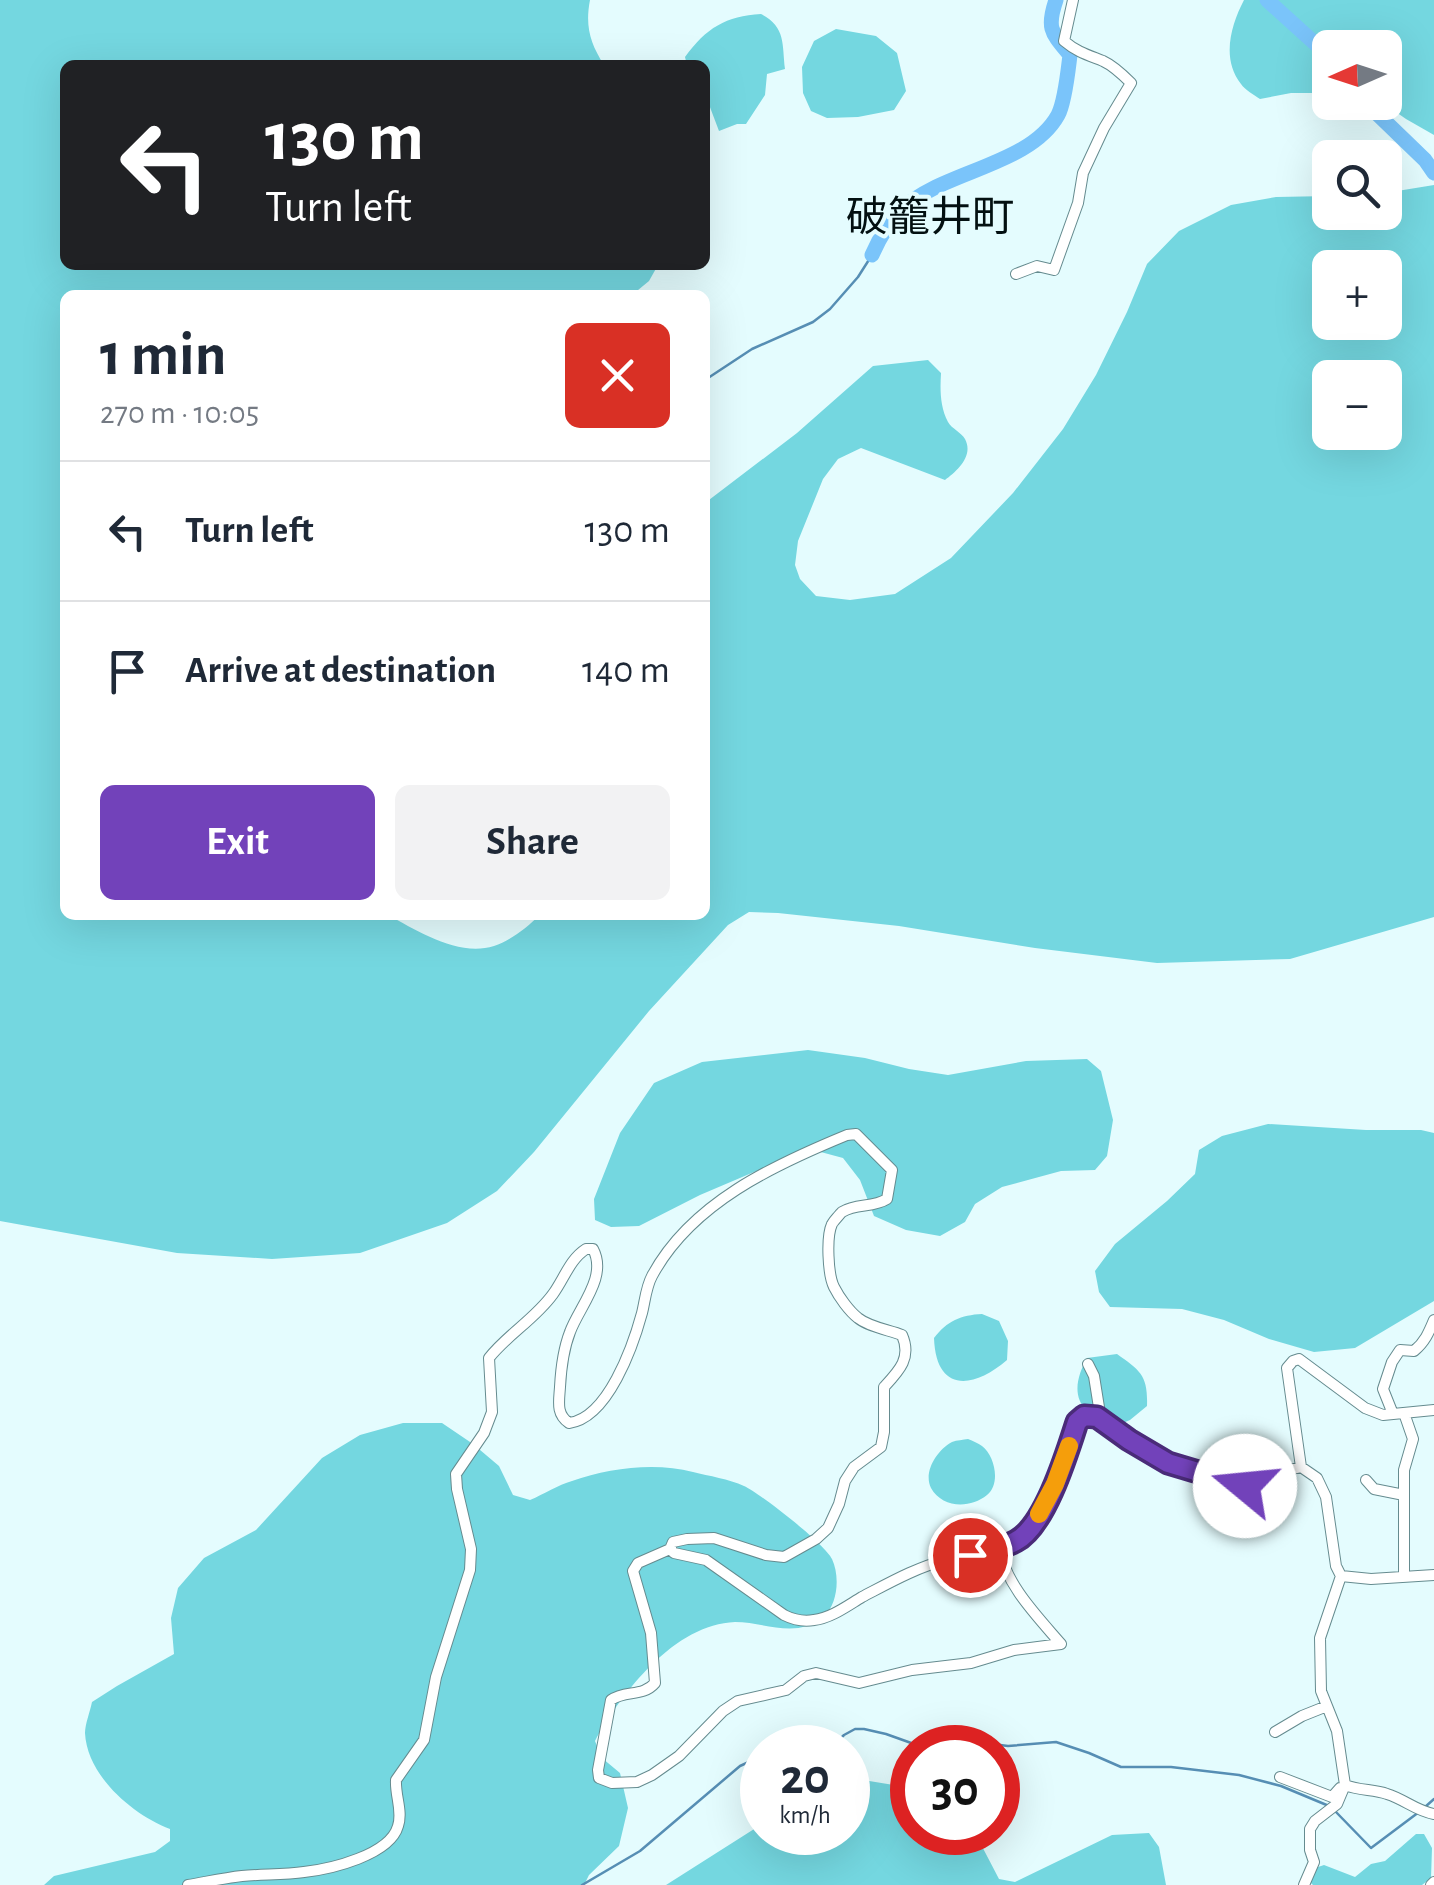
<!DOCTYPE html>
<meta charset="utf-8">
<style>
body{margin:0;font-family:"Alegreya Sans","Noto Sans JP",sans-serif;background:#f2f2f3;color:#1f2937;height:100vh;display:flex;flex-direction:column;font-size:38px;white-space:nowrap}
*{box-sizing:border-box;margin:0}
p{font-size:32px;color:#747a83}
.icon{flex:none;width:55px;height:55px;fill:none;stroke:currentColor;stroke-width:2;stroke-linecap:round;stroke-linejoin:round}
.map{position:relative;flex:1;overflow:hidden}
.sheet{position:absolute;left:60px;top:290px;width:650px;height:630px;display:flex;flex-direction:column;background:#fff;border-radius:15px;box-shadow:0 10px 40px #0002}
.sheet>*{flex:none}
.guide{position:absolute;left:60px;top:60px;width:650px;height:210px;border-radius:15px;box-shadow:0 10px 40px #0002;background:#202124;color:#fff;overflow:hidden}
.needle{width:65px;rotate:267deg}
.buttons{position:absolute;left:1312px;top:30px;display:grid;gap:20px}
.buttons a{display:grid;place-items:center;width:90px;height:90px;border-radius:15px;background:#fff;box-shadow:0 10px 40px #0002;font-size:50px}
.speed{position:absolute;left:740px;top:1725px;display:flex;gap:20px;font-size:50px;font-weight:700;text-align:center}
.speed>*{display:grid;place-content:center;width:130px;height:130px;border-radius:50%;background:#fff;box-shadow:0 10px 40px #0002;line-height:1}
.speed small{font-size:25px;font-weight:400}
.speed .limit{border:15px solid #d22;background:#fff;color:#111}
.pin{position:absolute;display:grid;place-items:center;width:85px;height:85px;color:#fff;margin:-42px;border:5px solid #fff;border-radius:50%;box-shadow:0 2px 10px #0007}
.me{position:absolute;width:110px;margin:-55px;rotate:287deg;stroke-linejoin:round;filter:drop-shadow(0 0 8px #0008)}
.turn{display:flex;align-items:center;gap:35px;height:210px;padding:0 40px;font-size:45px}
.turn .icon{width:130px;height:130px;stroke-width:2.5}
.turn b{display:block;font-size:70px;line-height:85px}
.round{display:grid;place-items:center;flex:none;width:105px;height:105px;border-radius:15px;background:#f2f2f3}
.overview{display:flex;align-items:center;justify-content:space-between;height:170px;padding:0 40px}
h1{font-size:60px;font-weight:700;line-height:75px}
.button{display:flex;gap:20px;margin-top:auto;padding:20px 40px}
.button a{flex:1;height:115px;border-radius:15px;background:#7242ba;color:#fff;font-size:40px;font-weight:700;line-height:115px;text-align:center}
.button a+a{background:#f2f2f3;color:#1f2937}
ul{padding:0;list-style:none}
li{display:flex;align-items:center;gap:30px;height:140px;padding:0 40px;border-top:2px solid #e0e1e3}
li div{flex:1}
li b{display:block;font-size:38px}
li em{font-style:normal}
.map>svg:first-child{display:block}
.green{fill:#74d7e0;fill-rule:evenodd}
.lines{fill:none;stroke-linecap:round;stroke-linejoin:round}
.stream{stroke:#568eb4;stroke-width:2.5}
.river{stroke:#7ac4fa;stroke-width:15}
.street-casing{stroke:#658b8f;stroke-width:12}
.street{stroke:#fff;stroke-width:10}
.route-casing{stroke:#4a2b79;stroke-width:25}
.route{stroke:#7242ba;stroke-width:18}
.slow{stroke:#f59e0b;stroke-width:18}
.labels{text-anchor:middle;stroke-width:8;stroke-linejoin:round;paint-order:stroke}
.quarter-label{font-size:42px;fill:#031011;stroke:#e4fcfe}
</style>
<div class="map">
<svg width="1434" height="1885" viewBox="0 0 1434 1885">
<rect width="100%" height="100%" fill="#e4fcfe"/>
<!-- green -->
<path class="green" d="M0 0H590C585 26 590 43 604 65H65V265H658L649 281 632 295H65V915H388C418 931 458 957 494 946 512 940 527 927 540 915H705V503L797 433 873 366 928 360 941 373C940 390 940 407 948 422 952 429 961 432 965 439 974 456 957 471 945 480L861 448 838 459 823 479 798 541 795 565 800 579 816 596 850 600 895 594 951 558 1013 493 1063 429 1096 375 1127 312 1147 264 1179 231 1231 205 1276 197 1330 196V212H1385V193L1434 185V917L1290 959 1157 963 1035 948 899 926 778 913 749 912 728 925 649 1011 534 1152 497 1191 447 1223 360 1253 272 1259 177 1253 0 1221ZM1330 268H1385V322H1330ZM1330 378H1385V432H1330Z
M1244 0H1434V135L1406 119 1383 103 1385 48H1330V93H1291L1260 99C1254 95 1245 90 1241 84 1221 59 1231 25 1244 0Z
M761 14C786 27 782 44 785 69L767 74 765 95 746 124H737L719 131 705 94V65H687L685 57C706 28 726 16 761 14Z
M836 29 876 36 897 53 906 91 894 110 858 117 827 118 811 111 803 93 802 67 814 41Z
M808 1050 865 1058 909 1069 948 1075 1026 1061 1087 1059 1101 1071 1113 1120 1107 1156 1095 1170 1061 1171 1002 1187 975 1204 965 1222 940 1236 906 1230 874 1216 860 1180 843 1158 817 1151 789 1157 700 1195 639 1226 611 1227 595 1220 594 1199 620 1133 654 1083 702 1062Z
M1268 1124 1366 1130H1421L1434 1133V1301L1355 1348 1314 1352 1269 1339 1224 1320 1182 1309 1110 1307 1099 1292 1095 1271 1115 1244 1167 1201 1195 1174 1199 1150 1222 1136Z
M982 1314 999 1321 1008 1341 1007 1360C972 1390 936 1392 934 1338 947 1321 961 1315 982 1314Z
M1117 1354C1141 1371 1148 1376 1147 1406L1130 1420 1116 1426C1107 1422 1093 1418 1087 1411 1071 1396 1078 1374 1087 1358Z
M403 1423H442L473 1444 499 1466 513 1495 530 1500C544 1494 558 1485 572 1481 609 1468 655 1462 693 1472 709 1476 729 1479 744 1486 761 1494 825 1544 832 1559 840 1576 838 1604 824 1616 797 1640 765 1622 735 1622 675 1624 622 1692 595 1741L602 1758 620 1773 628 1808 619 1846 589 1875 584 1885H44L54 1876 155 1852 170 1841V1829C133 1815 87 1776 85 1733 85 1724 90 1712 92 1702L117 1686 174 1654 171 1618 178 1588 204 1558 256 1530 322 1458 360 1435Z
M968 1439C973 1441 978 1443 982 1446 995 1456 1001 1484 987 1495 970 1509 942 1508 931 1488 923 1472 937 1450 952 1442 957 1440 963 1440 968 1439Z
M857 1779 912 1788V1832L975 1833 999 1879 1015 1882 1112 1835 1149 1833 1159 1847 1166 1885H666L762 1824V1832H848V1782Z
M1416 1834H1424L1432 1848 1431 1878 1422 1885H1313L1310 1882 1315 1868 1324 1865 1355 1877 1371 1864 1385 1861Z"/>
<g class="lines">
<!-- stream -->
<path class="stream" d="M705 380 752 349 813 322 830 309 858 277 872 255
M782 1748H784
M831 1748 844 1735 855 1729H864L886 1734 914 1744 953 1739 1008 1746 1056 1742 1089 1753 1121 1767H1171L1239 1775 1281 1786 1329 1806
M1425 1807 1434 1799
M1335 1811 1371 1848 1419 1812
M582 1885 640 1851 740 1766 762 1756"/>
<!-- river -->
<path class="river" d="M1267 0 1330 57
M1365 102 1425 160 1434 173
M872 255C879 239 888 223 901 210 941 171 1030 166 1058 115 1065 102 1068 71 1070 55 1052 33 1046 29 1056 0"/>
<defs>
<path id="street" d="M1016 274 1037 266 1054 270 1078 203 1083 173 1104 128 1131 83C1123 75 1114 66 1103 61 1088 55 1077 52 1064 41L1073 0
M1088 1364 1094 1376 1101 1420
M1393 1414 1383 1389 1392 1362 1400 1350 1414 1351C1425 1342 1429 1332 1434 1320
M1301 1467 1287 1368 1293 1361 1299 1359 1365 1408 1383 1415 1434 1410
M1366 1480 1374 1489 1404 1495
M670 1549 674 1553 706 1560 784 1615C794 1620 803 1622 814 1620 831 1618 847 1606 862 1597 889 1583 917 1567 946 1560 971 1554 1007 1553 1026 1534 1049 1512 1067 1453 1077 1422L1084 1416 1097 1417 1129 1440 1168 1463 1206 1473 1237 1485H1251L1269 1474 1301 1467 1317 1478 1326 1497 1336 1566 1341 1576 1320 1638 1321 1691 1337 1731 1345 1785C1360 1791 1374 1789 1387 1794 1404 1799 1416 1811 1434 1814
M1341 1576 1371 1579 1434 1575
M1404 1577V1470L1413 1439 1404 1413
M1275 1732 1302 1716 1327 1706
M1280 1777 1332 1797 1340 1788 1342 1789
M188 1885C206 1882 224 1878 242 1876 263 1874 284 1875 304 1872 331 1869 390 1855 398 1826 403 1811 395 1796 396 1780L424 1740 436 1677 470 1570 471 1549 457 1489 456 1474 484 1433 492 1412 489 1358C508 1334 535 1319 553 1294 564 1279 570 1259 586 1249H593C608 1277 579 1307 570 1332 563 1350 561 1368 560 1387 559 1402 556 1414 569 1423 608 1418 633 1346 642 1313 645 1301 646 1287 652 1276 691 1203 774 1165 847 1135L856 1134 892 1170 887 1199C873 1208 856 1203 842 1212 841 1213 832 1223 832 1224 826 1237 828 1275 834 1287 839 1297 849 1311 858 1318 869 1327 889 1330 902 1335 912 1358 899 1371 884 1387V1432L881 1447 854 1467 845 1481 839 1504 828 1528 816 1539 784 1557 766 1555 714 1538 687 1539 673 1542 670 1549 638 1563 633 1571 651 1633 655 1683C643 1697 625 1690 611 1700L598 1770 599 1778 612 1783 637 1782 652 1775 679 1756 723 1711 738 1701 786 1690 804 1676 816 1673 859 1683 912 1670 971 1663 1014 1650 1061 1644C1037 1616 1006 1585 999 1548
M1304 1885 1314 1862 1310 1850V1829L1315 1821 1337 1804 1345 1785
M1431 1885 1434 1882"/>
</defs>
<!-- street casing -->
<use href="#street" class="street-casing"/>
<!-- street -->
<use href="#street" class="street"/>
</g>
<g class="lines">
<defs>
<path id="route" d="M970 1555C985 1551 1002 1549 1016 1541 1045 1526 1067 1453 1077 1422L1084 1416 1097 1417 1129 1440 1168 1463 1245 1486"/>
</defs>
<!-- route casing -->
<use href="#route" class="route-casing"/>
<!-- route -->
<use href="#route" class="route"/>
<!-- slow -->
<path class="slow" d="M1039 1514 1055 1484 1069 1446"/>
</g>
<g class="labels">
<!-- quarter labels -->
<g class="quarter-label">
<text x="930" y="231">破籠井町</text>
</g>
</g>
</svg>
<div class="buttons">
<a><svg class="needle" viewBox="-14 -14 28 28"><path d="M0-13l5 13h-10z" fill="#e53935"/><path d="M0 13l5-13h-10z" fill="#747a83"/></svg></a>
<a><svg class="icon" aria-label="search" viewBox="0 0 24 24"><circle cx="10" cy="10" r="6"/><path d="M15 15l6 6"/></svg></a>
<a>+</a>
<a>−</a>
</div>
<div class="speed"><div>20<small>km/h</small></div><div class="limit">30</div></div>
<div class="pin" style="left:970px;top:1555px;background:#d93025"><svg class="icon" aria-label="arrive" viewBox="0 0 24 24"><path d="M6 21V4h12l-3 4 3 4H6"/></svg></div>
<svg class="me" style="left:1245px;top:1486px" viewBox="-20 -20 40 40"><circle r="19" fill="#fff"/><path d="M0-13L10 11 0 6-10 11z" fill="#7242ba"/></svg>
<div class="guide">
<div class="turn"><svg class="icon" aria-label="left" viewBox="0 0 24 24"><path d="M17 20v-9H6M10 6l-5 5 5 5"/></svg><div><b>130 m</b>Turn left</div></div>
</div>
<section class="sheet">
<div class="overview"><div><h1>1 min</h1><p>270 m · 10:05</p></div><a class="round" style="background:#d93025;color:#fff"><svg class="icon" aria-label="close" viewBox="0 0 24 24"><path d="M6 6l12 12M18 6L6 18"/></svg></a></div>
<ul>
<li><svg class="icon" aria-label="left" viewBox="0 0 24 24"><path d="M17 20v-9H6M10 6l-5 5 5 5"/></svg><div><b>Turn left</b></div><em>130 m</em></li>
<li><svg class="icon" aria-label="arrive" viewBox="0 0 24 24"><path d="M6 21V4h12l-3 4 3 4H6"/></svg><div><b>Arrive at destination</b></div><em>140 m</em></li>
</ul>
<div class="button"><a>Exit</a><a>Share</a></div>
</section>
</div>
